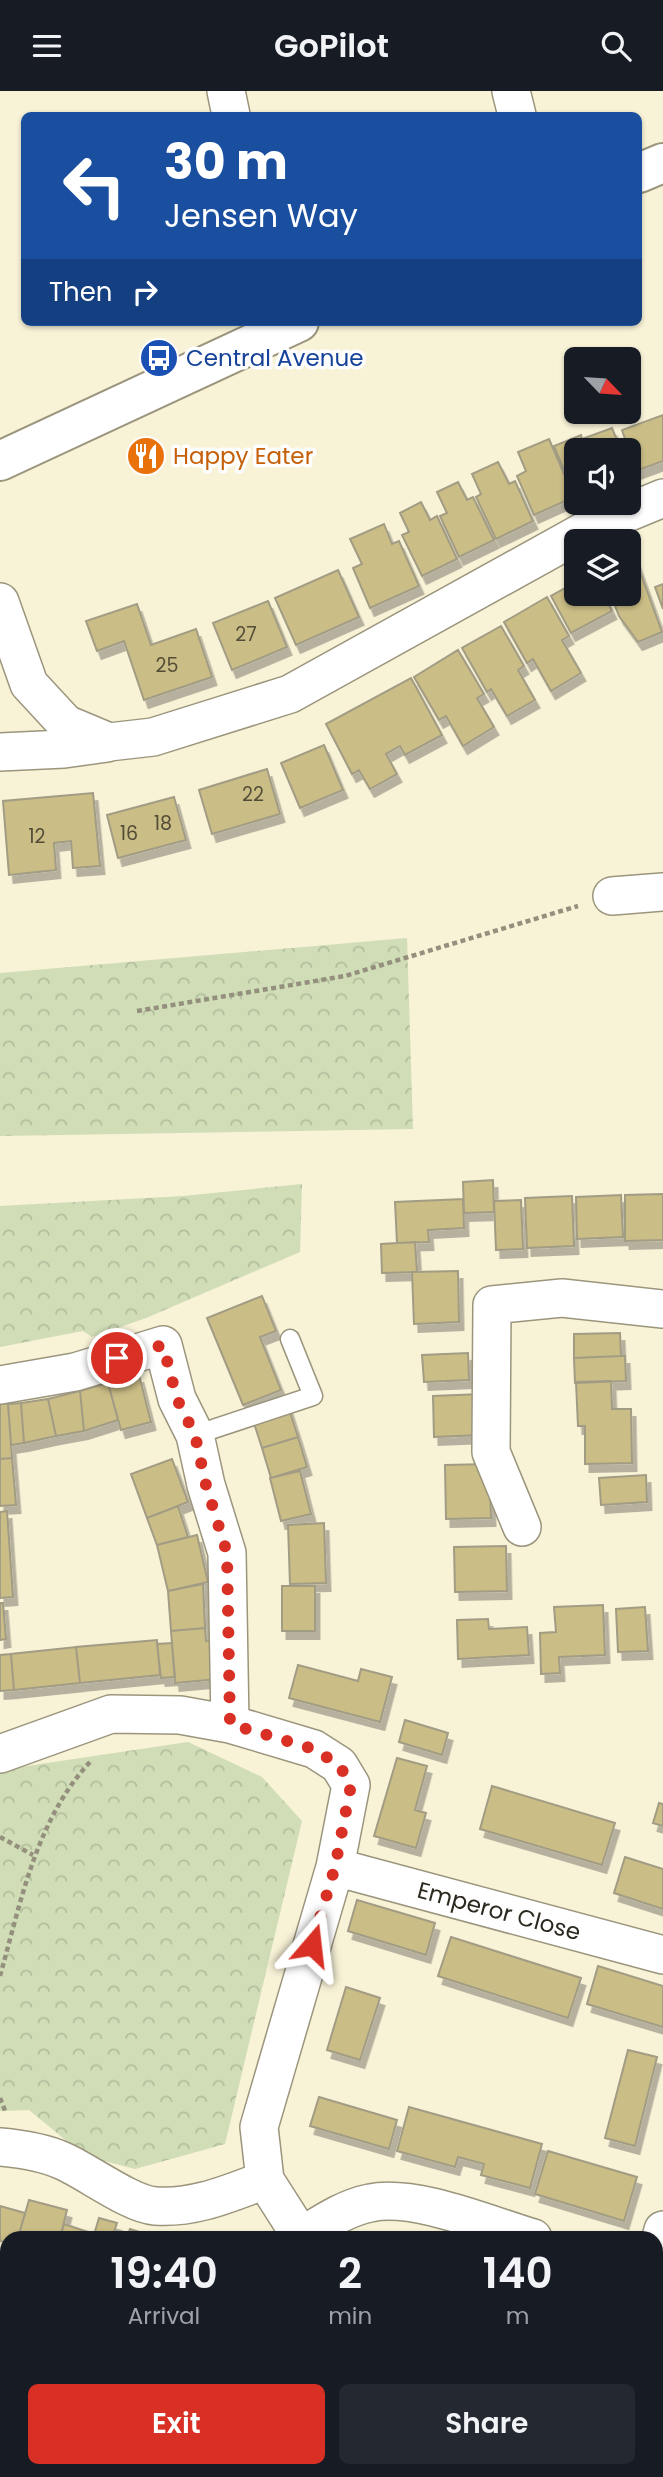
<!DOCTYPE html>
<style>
body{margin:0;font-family:Poppins,sans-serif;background:#242831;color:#f1f3f6;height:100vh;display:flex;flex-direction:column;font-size:26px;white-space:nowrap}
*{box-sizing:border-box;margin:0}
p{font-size:23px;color:#9ea1a6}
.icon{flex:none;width:38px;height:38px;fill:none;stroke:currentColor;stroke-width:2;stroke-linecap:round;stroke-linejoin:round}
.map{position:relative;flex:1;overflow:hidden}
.details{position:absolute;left:0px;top:2140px;width:663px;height:247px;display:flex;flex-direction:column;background:#171b24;border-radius:21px 21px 0 0;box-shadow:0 2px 5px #0004}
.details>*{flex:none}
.guide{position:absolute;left:21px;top:21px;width:621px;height:214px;border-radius:10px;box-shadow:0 2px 5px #0004;background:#1a4fa0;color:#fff;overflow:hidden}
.needle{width:46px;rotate:115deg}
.fabs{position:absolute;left:564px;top:256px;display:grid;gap:14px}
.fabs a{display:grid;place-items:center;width:77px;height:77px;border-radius:10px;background:#171b24;box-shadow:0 2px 5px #0004;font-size:35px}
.pin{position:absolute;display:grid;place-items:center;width:60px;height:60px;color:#fff;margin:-30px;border:4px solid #fff;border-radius:50%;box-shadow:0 2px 7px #0007}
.me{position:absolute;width:77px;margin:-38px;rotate:17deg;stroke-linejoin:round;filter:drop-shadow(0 0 5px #0008)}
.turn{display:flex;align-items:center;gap:24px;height:147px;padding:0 28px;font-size:32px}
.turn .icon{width:91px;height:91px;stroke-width:2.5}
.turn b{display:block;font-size:49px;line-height:60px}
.then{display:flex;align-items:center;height:66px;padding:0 28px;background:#0003;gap:14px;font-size:26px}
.eta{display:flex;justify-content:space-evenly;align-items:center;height:119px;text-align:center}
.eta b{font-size:42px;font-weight:600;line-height:49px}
.action{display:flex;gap:14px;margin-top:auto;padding:14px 28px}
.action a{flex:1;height:80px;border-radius:10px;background:#d93025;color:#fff;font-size:28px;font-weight:600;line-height:80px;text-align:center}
.action a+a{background:#242831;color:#f1f3f6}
header{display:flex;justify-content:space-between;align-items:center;height:91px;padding:0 28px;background:#171b24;font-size:32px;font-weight:600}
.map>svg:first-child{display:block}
.forest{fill:url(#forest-crowns)}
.building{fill:#cbbd86;stroke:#a29c84;stroke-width:2;filter:url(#shadow)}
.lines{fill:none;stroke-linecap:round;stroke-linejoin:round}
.service-casing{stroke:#9b957d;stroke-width:21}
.minor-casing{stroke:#9b957d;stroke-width:40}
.secondary-casing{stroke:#9b957d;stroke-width:42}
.path{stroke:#94907d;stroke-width:4.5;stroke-dasharray:5 3.5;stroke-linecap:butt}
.service{stroke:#fff;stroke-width:18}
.minor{stroke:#fff;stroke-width:37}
.secondary{stroke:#fff;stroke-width:38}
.route{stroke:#d93025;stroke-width:12;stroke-dasharray:0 21.6}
.labels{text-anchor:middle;stroke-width:7;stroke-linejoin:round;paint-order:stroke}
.number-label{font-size:19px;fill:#534d38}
.transit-label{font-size:23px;fill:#164399;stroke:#fefefe;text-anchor:start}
.food-label{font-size:23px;fill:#c56008;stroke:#fefefe;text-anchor:start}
.street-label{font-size:23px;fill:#2b281e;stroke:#fefefe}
</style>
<header><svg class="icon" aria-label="menu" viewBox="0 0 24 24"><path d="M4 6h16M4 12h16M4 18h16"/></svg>GoPilot<svg class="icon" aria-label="search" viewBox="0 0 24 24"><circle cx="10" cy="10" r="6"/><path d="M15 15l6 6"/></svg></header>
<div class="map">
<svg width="663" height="2386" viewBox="0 0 663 2386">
<defs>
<pattern id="forest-crowns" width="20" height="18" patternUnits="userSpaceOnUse" patternTransform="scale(1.75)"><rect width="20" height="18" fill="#d0ddb7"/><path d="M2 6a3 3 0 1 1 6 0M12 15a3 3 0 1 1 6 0" fill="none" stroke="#b3be9d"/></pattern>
<filter id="shadow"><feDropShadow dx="4.5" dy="8" stdDeviation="0" flood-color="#0004"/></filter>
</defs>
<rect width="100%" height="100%" fill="#f8f2d7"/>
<!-- forest -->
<path class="forest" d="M407 847 413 1038 0 1045V882Z
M302 1093 300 1161 146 1227 92 1246 83 1240 0 1256V1115L183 1105Z
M188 1651 262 1686 302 1730 225 2053 135 2078 85 2065 29 2019 0 2020V1679Z"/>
<!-- building -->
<path class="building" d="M663 324V370L636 380 622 339Z
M612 337 621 359H576L575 406 554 355 581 344 582 348Z
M549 348 574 406 534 424 517 385 526 380 518 361Z
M498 371 509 393 515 390 533 430 496 448 476 406 481 403 472 383Z
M458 391 467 409 473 406 494 449 459 466 440 425 447 422 437 401Z
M421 411 430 429 437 425 457 468 422 485 402 444 409 441 400 422Z
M384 433 392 453 399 450 419 495 370 517 353 477 362 473 350 448Z
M634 464 662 541 638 551 619 525 610 502H628V466Z
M338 479 359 526 296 554 275 507Z
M576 491V502H603L612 520 571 542 551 505Z
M663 493V518L655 496Z
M547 506 569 545 562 549 581 582 551 600 533 568 527 572 504 531Z
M268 510 287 556 232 579 213 532Z
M137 513 151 554 196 538 212 586 144 609 124 550 97 560 86 530Z
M501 535 524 575 518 579 535 609 507 625 491 598 487 601 462 557Z
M458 559 484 603 477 607 494 636 463 655 446 625 439 629 414 586Z
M411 587 442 644 405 664 400 655 386 663 397 683 370 698 359 679 352 683 326 633Z
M324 654 343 699 300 717 281 672Z
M267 678 280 723 212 743 199 699Z
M93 702 100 775 73 777 71 750 54 752 56 779 9 784 3 710Z
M174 706 186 749 118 767 107 724Z
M493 1089 494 1121 464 1122 463 1091Z
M663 1103V1149L625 1150V1104Z
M621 1104 623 1146 577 1148 576 1106Z
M572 1105 574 1155 527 1157 525 1107Z
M463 1108 464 1137 428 1139 429 1151 397 1152 395 1111Z
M521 1109 523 1158 496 1159 494 1110Z
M415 1151 417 1181 382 1182 381 1153Z
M458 1180 459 1231 414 1233 412 1181Z
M262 1205 276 1240 260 1246 281 1299 243 1314 207 1227Z
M620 1242 621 1265 574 1267V1243Z
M468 1262 469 1289 424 1291 422 1264Z
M621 1265H625L626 1290 575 1292 574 1267Z
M139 1284 151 1331 121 1339 108 1292Z
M611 1290 612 1318H631L632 1372 585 1373V1335H578L576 1291Z
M108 1292 118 1329 84 1340 80 1300Z
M80 1300 84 1340 56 1345 48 1308Z
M481 1303 482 1344 434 1346 433 1305Z
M48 1308 56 1345 24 1352 21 1312Z
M8 1312 12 1367 0 1368V1313Z
M21 1312 24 1352 11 1354 8 1313Z
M288 1315 298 1346 262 1357 252 1326Z
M298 1346 307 1376 271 1387 262 1357Z
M12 1367 16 1414 0 1415V1368Z
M172 1368 188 1411 147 1427 131 1383Z
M489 1373 491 1427 446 1428 445 1374Z
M300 1380 311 1423 281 1430 270 1387Z
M646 1384 647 1411 601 1414 599 1387Z
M178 1415 188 1446 157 1454 147 1427Z
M7 1420 13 1506 0 1507V1421Z
M324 1432 326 1492 290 1493 288 1434Z
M197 1444 208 1491 168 1500 157 1454Z
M506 1455 507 1500 455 1501 454 1456Z
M203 1493 205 1537 171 1540 168 1500Z
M282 1495H315V1540H282Z
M0 1512H3L6 1548 0 1549Z
M603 1514 605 1564 559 1566 560 1582 541 1583 540 1542 556 1541 554 1516Z
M645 1516 648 1560 618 1561 616 1518Z
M488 1528 489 1538 527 1536 529 1564 458 1568 457 1529Z
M205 1537 206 1550 214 1549 218 1588 175 1592 171 1540Z
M157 1549 160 1584 80 1592 76 1556Z
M172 1552 175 1586 161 1587 157 1553Z
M76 1556 80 1592 14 1599 11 1563Z
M11 1563 14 1599 0 1600V1564Z
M298 1574 358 1590 361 1578 392 1586 380 1631 289 1607Z
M405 1629 448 1642 442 1664 399 1651Z
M397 1667 427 1675 415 1719 426 1722 416 1757 374 1745Z
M492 1695 615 1732 602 1774 480 1738Z
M659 1712 663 1713V1735L653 1732Z
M625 1766 663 1778V1818L614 1802Z
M357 1809 435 1832 426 1864 348 1840Z
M451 1846 581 1887 568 1927 438 1885Z
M598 1875 663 1895V1936L587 1913Z
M346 1896 380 1907 360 1969 327 1959Z
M628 1959 657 1966 635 2055 605 2047Z
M319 2006 397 2029 389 2058 310 2035Z
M409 2016 542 2053 530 2097 481 2084 484 2073 458 2066 455 2076 397 2060Z
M548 2060 637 2086 624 2130 535 2103Z
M29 2109 67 2119 60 2147H18Z
M0 2115 25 2122 18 2147H7V2152L0 2150Z
M99 2127 117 2132 112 2147H93Z
M64 2133 94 2143 93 2147H60Z
M130 2138 158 2147H127Z
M663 2212V2232L658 2230Z
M656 2279 663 2281V2344L656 2342Z
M143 2380H169L167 2386H141Z
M169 2380H199L196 2386H167Z
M199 2380H233L235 2381 232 2386H196Z
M399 2380H414L408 2386H403Z
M414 2380H450L445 2386H408Z
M450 2380H466L474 2386H445Z"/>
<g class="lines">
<defs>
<path id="service" d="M195 1344 313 1305 290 1248
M74 2386 75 2380"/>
<path id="minor" d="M226 0 231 24
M511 0 517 24
M0 511 29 593 66 633 109 651 153 646 290 603 588 438 663 407
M0 661 64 658 107 652
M612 805 663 801
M0 1294 75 1281 163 1254 177 1308 195 1344 206 1394 227 1462 230 1633
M522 1436 491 1361 492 1214 562 1207 663 1218
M0 1663 111 1623 180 1624 230 1633 314 1658 339 1674 351 1694 335 1776 259 2036 265 2089 302 2147
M335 1776 663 1864
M0 2056C22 2058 43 2061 63 2070 88 2081 130 2113 155 2115 194 2118 230 2102 265 2089
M302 2145C323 2132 345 2117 370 2112 414 2102 489 2134 533 2147
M656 2167 663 2139
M0 2235 7 2237
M331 2380 335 2386"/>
<path id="secondary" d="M639 82 663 72
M0 370 299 231"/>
</defs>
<!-- service casing -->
<use href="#service" class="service-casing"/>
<!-- minor casing -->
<use href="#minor" class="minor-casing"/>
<!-- secondary casing -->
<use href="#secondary" class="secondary-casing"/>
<!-- path -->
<path class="path" d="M137 920 345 885 578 815
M0 1746 33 1764
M0 1885C21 1811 36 1728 91 1670
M0 2007 6 2022"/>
<!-- service -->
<use href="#service" class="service"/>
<!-- minor -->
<use href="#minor" class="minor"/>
<!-- secondary -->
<use href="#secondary" class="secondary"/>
</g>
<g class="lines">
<!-- route -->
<path class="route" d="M117 1267 163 1254 177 1308 195 1344 206 1394 227 1462 230 1633 314 1658 339 1674 351 1694 335 1776 312 1854"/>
</g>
<!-- icons -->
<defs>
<symbol id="bus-disc" viewBox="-11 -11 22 22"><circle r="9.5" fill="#1a4fb4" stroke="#fefefe"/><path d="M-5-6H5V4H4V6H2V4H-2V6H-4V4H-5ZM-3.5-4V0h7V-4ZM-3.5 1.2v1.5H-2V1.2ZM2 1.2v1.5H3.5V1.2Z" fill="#fff"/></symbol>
<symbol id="restaurant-disc" viewBox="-11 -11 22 22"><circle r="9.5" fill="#e8710a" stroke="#fefefe"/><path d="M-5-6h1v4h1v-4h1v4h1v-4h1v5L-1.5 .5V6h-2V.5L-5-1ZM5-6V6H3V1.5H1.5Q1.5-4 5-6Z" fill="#fff"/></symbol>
</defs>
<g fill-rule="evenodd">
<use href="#bus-disc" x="137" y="245" width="44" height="44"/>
<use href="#restaurant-disc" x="124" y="343" width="44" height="44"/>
</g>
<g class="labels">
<!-- number labels -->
<g class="number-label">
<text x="246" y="550">27</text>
<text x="167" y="581">25</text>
<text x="253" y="710">22</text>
<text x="163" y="739">18</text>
<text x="129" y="749">16</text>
<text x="37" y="752">12</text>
</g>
<!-- transit labels -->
<g class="transit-label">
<text x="186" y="275">Central Avenue</text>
</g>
<!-- food labels -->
<g class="food-label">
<text x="173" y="373">Happy Eater</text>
</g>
<!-- street labels -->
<g class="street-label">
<text transform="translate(499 1820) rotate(15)" y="8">Emperor Close</text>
</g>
</g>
</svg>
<div class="fabs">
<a><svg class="needle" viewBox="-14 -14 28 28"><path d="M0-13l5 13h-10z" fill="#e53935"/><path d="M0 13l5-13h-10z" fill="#9ea1a6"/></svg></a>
<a><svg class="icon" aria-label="sound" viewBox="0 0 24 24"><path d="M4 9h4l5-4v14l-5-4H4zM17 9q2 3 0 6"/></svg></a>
<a><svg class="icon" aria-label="layers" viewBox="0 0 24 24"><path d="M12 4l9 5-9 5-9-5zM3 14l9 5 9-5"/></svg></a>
</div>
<div class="pin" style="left:117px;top:1267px;background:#d93025"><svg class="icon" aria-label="arrive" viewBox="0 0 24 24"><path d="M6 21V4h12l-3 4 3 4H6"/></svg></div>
<svg class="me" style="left:312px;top:1854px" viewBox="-20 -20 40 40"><path d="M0-17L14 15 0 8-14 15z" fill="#d93025" stroke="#fff" stroke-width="4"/></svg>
<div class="guide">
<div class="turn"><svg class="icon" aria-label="left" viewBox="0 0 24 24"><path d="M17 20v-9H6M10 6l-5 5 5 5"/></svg><div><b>30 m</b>Jensen Way</div></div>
<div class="then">Then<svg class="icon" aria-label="right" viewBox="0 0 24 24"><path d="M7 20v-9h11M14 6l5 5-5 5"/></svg></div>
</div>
<section class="details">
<div class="eta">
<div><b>19:40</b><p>Arrival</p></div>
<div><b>2</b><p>min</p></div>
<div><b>140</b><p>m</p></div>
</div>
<div class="action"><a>Exit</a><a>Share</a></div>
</section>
</div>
